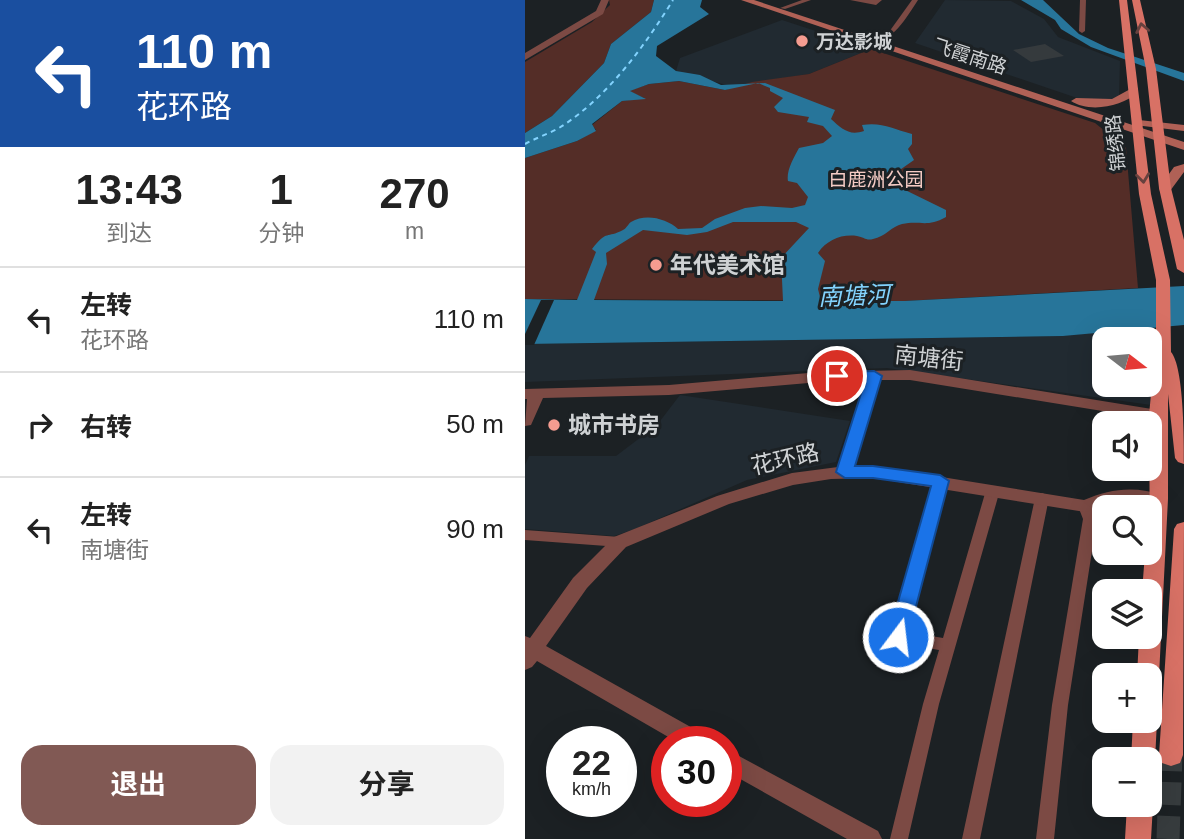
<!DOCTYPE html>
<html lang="zh">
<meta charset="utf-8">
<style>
body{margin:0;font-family:Arial,"Noto Sans SC",sans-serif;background:#f2f2f2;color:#222;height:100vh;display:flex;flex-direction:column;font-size:26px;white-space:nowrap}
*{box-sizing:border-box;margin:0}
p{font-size:23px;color:#767676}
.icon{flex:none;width:38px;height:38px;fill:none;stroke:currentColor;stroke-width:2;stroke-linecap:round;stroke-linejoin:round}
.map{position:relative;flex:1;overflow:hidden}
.side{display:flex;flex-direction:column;background:#fff;width:525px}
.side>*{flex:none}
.hud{background:#1a4fa0;color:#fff;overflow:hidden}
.needle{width:46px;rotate:106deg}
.tools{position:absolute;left:567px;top:327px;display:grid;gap:14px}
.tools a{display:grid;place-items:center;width:70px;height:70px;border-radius:14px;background:#fff;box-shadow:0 7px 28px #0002;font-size:35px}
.speed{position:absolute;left:21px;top:726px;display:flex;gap:14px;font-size:35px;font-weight:700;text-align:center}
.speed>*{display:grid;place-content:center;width:91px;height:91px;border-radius:50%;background:#fff;box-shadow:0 7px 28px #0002;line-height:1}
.speed small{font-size:18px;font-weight:400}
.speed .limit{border:10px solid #d22;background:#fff;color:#111}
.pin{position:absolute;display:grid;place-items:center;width:60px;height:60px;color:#fff;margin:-30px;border:4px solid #fff;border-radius:50%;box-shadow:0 2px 7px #0007}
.me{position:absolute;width:77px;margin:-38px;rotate:15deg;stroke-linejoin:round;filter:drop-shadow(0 0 5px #0008)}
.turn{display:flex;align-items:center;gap:24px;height:147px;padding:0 21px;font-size:32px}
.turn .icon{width:91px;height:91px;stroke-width:2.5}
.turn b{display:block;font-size:49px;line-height:60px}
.eta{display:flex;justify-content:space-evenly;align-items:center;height:119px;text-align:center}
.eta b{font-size:42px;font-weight:700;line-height:49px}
.cta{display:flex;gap:14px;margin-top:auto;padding:14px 21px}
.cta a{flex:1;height:80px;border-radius:21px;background:#815954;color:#fff;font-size:28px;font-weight:700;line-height:80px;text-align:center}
.cta a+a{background:#f2f2f2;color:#222}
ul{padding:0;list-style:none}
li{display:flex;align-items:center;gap:21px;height:105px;padding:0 21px;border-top:2px solid #e0e0e0}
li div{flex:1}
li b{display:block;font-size:26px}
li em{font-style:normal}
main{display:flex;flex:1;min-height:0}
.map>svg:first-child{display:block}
.built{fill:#212a31;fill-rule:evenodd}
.green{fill:#542d27}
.water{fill:#27759a;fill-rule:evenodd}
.pier{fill:#1c2124}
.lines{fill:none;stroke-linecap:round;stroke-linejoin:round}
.ferry{stroke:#83d3fe;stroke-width:2;stroke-dasharray:5 4.5;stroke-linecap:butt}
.building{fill:#353a3d}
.primary-tunnel{stroke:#373c3e;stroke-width:23;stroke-dasharray:23 11;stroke-linecap:butt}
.minor{fill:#7c4a44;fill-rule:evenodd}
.tertiary{fill:#7c4a44;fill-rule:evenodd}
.secondary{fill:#b06156;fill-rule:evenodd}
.primary{fill:#d87165;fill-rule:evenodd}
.oneway{stroke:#67413e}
.route{fill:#1a73e8;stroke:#114b97;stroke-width:2}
.poi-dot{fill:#f59c90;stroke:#1c2124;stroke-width:2.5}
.labels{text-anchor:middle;stroke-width:6;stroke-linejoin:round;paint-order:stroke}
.far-poi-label{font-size:19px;font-weight:bold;fill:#cfd2d4;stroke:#1c2124;text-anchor:start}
.far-street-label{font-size:19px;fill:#cfd2d4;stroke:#1c2124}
.far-park-label{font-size:19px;fill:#f6ccc5;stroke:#1c2124}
.poi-label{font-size:23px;font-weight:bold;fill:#cfd2d4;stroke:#1c2124;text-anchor:start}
.street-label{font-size:23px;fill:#cfd2d4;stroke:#1c2124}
.water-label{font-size:24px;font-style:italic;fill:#83d3fe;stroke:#1c2124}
</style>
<main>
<section class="side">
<div class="hud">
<div class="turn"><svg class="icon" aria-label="left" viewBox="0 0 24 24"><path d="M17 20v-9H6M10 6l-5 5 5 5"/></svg><div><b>110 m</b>花环路</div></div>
</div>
<div class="eta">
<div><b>13:43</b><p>到达</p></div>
<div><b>1</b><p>分钟</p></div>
<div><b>270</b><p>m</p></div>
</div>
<ul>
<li><svg class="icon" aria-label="left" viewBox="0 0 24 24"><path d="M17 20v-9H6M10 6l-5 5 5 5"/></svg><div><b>左转</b><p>花环路</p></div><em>110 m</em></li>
<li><svg class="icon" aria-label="right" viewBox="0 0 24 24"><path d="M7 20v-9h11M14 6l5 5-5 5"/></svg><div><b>右转</b></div><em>50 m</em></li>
<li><svg class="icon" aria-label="left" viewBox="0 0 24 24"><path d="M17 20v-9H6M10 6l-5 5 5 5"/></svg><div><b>左转</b><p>南塘街</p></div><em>90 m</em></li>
</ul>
<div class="cta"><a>退出</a><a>分享</a></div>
</section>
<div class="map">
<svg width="659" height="839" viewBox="0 0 659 839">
<rect width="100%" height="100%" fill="#1c2124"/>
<!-- built -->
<path class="built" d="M420 0 486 1 519 19 533 37 595 61 594 97 577 102 558 100 390 43Z
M257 20 346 49 284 74 205 86 151 71 155 58Z
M628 326 630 331 631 365 626 405 362 368 0 382V344L538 336ZM579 340H625V385H579Z
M155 395 325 421 311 462 222 480 110 529 89 536 0 529V465L4 456H91L132 425Z"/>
<!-- green -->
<path class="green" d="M84 0H129L126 12 86 44 79 63 27 116 0 133V62L67 22 85 5Z
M346 49 570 123 601 148 613 288 379 301 0 299V158L52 141 71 130 67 125 97 101 119 98 103 91 124 84 154 81 200 90 227 82 284 74Z"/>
<!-- water -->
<path class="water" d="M129 0H177L175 7 184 14 132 46 131 56 151 71 175 75 196 85 240 83 310 110 306 119C317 129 324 136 339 131L337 125C358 122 367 129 387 134V144L383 149 389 160 369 174 372 186 421 210V217C401 228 396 220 377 224 367 226 360 237 348 239 341 241 339 237 332 236 316 234 302 240 293 253L300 261 293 289 296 301H379L659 286V325L538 336 0 344V299L52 300 71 252 67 249C83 229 81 239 98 230 102 228 103 224 106 222 121 213 142 219 153 229L177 228 190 219 220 208 236 206 267 208 280 205 283 197 272 183 263 181C261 171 269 157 274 148L298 143 307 136 298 126 282 122 284 117 253 112 249 107 258 98 245 91V88L233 83 200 90 154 81 124 84 105 91 121 99 97 101 67 124 71 131 52 141 0 158V133L27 116 79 63 86 44 126 12ZM208 222H271L284 228 256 258 258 301 69 300 82 264 81 253 118 230 162 235 182 232Z
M496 0H518L554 34 583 48 659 73V81L566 47 536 29 530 20Z"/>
<!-- pier -->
<path class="pier" d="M16 300H29L9 345H0V334Z"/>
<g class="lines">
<!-- ferry -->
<path class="ferry" d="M0 144C11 138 23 134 34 128 82 98 119 47 148 0"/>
</g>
<!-- building -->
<path class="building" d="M520 44 539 56 506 62 488 50Z"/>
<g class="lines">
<!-- primary-tunnel -->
<path class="primary-tunnel" d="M643 839 646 755"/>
<!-- minor -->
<path class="minor" d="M277 0H286L260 9 255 8Z
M325 0H357L351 5Z
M387 0H393C381 18 369 41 346 43V41L364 32Z
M555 0H561L560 31 557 33 554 31Z
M415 476 420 478 422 481 383 632 418 638 461 490 463 487H473L475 490 414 704 383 839H365L398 704 414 650 374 643 369 641 366 637 408 481 410 478Z
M517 493 522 495 524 498 455 839H437L510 498 512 495Z
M560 501 565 503 572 519 543 705 529 839H511L527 705 558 519 553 506 555 503Z
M0 530 95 537 100 538 102 542 100 546 95 547 0 540Z"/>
<!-- tertiary -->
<path class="tertiary" d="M76 0H84L78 14 0 60V53L71 11Z
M385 370 633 410 641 415 633 420 385 380H355L330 467 348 466 559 500C586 488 610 486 639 495L642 499 639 503 633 505 596 501 560 512 348 478 306 479 268 485 204 504 101 547 62 588 21 646 180 735 183 742H152L12 661 7 667 0 670V636L5 638 48 578 89 537 192 496 267 473 313 467 340 381 295 382 144 395 18 398 6 425 0 426 2 399H0V389L144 385 295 372Z
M201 749 353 831 357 839H322L201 771Z"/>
<!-- secondary -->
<path class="secondary" d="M216 0H229L659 142V150Z
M609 87 613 88V92C597 107 564 113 546 101L551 98 587 99Z
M614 120 659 125V131L610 125 608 123Z
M659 164V172L645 191H635L634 188 649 167Z"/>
<!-- primary -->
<path class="primary" d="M594 0H602L626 194 645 280 646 352C659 367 659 440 659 464L653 462 650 458 643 394V499L634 676 631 683 625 685V676H612L614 637H625V592H617L620 553H625L624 415 631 343V280L614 194Z
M607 0H615L631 69 646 188 659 240V273L652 269 634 188 621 69Z
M659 522 658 755 655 763 646 766 637 763 634 755 649 529 652 524Z
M625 712 632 721 630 760 625 769V760H606L608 721H625Z
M625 798 628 805 626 839H600L602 805H625Z"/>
</g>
<!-- one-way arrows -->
<defs><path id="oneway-chevron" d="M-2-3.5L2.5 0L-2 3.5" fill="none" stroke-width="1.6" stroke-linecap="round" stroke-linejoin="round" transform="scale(1.75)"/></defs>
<g class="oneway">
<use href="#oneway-chevron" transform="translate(617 28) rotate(-101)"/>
<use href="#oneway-chevron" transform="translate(618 178) rotate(83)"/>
</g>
<!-- route -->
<path class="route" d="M349 371 357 376 330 466H348L415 475 424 481 383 637 381 643 373 645 366 643 363 637 406 486 348 478H320L311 472 340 381H312L304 376 312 372Z"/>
<!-- markers -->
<g class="poi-dot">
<circle cx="277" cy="41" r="7"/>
<circle cx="131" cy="265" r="7"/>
<circle cx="29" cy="425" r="7"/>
</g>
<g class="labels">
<!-- far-poi labels -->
<g class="far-poi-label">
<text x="291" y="48">万达影城</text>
</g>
<!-- far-street labels -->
<g class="far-street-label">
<text transform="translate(445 56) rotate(18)" y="7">飞霞南路</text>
<text transform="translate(590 143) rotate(-96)" y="7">锦绣路</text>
</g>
<!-- far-park labels -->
<g class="far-park-label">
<text x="351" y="186">白鹿洲公园</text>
</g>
<!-- poi labels -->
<g class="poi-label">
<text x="145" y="273">年代美术馆</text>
<text x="43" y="433">城市书房</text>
</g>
<!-- street labels -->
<g class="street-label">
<text transform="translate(404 358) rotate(6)" y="8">南塘街</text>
<text transform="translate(260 459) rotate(-13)" y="8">花环路</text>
</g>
<!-- water labels -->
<g class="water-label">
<text transform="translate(329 296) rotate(-2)" y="8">南塘河</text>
</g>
</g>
</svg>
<div class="tools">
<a><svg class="needle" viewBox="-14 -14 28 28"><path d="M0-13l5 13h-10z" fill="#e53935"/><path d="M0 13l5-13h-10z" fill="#767676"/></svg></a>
<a><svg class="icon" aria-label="sound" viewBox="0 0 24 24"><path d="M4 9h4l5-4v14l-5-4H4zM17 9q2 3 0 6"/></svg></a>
<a><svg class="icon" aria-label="search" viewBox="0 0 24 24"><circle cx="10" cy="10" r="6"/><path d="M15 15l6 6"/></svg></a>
<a><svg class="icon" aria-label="layers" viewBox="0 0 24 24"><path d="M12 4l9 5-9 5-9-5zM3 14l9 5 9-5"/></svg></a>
<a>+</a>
<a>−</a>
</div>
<div class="speed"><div>22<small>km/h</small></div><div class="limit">30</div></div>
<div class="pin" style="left:312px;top:376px;background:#d93025"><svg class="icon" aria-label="arrive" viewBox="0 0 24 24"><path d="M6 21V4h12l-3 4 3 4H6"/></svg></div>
<svg class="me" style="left:373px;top:637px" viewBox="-20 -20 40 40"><circle r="17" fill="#1a73e8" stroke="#fff" stroke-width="3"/><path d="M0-11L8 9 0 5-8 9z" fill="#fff"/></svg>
</div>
</main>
